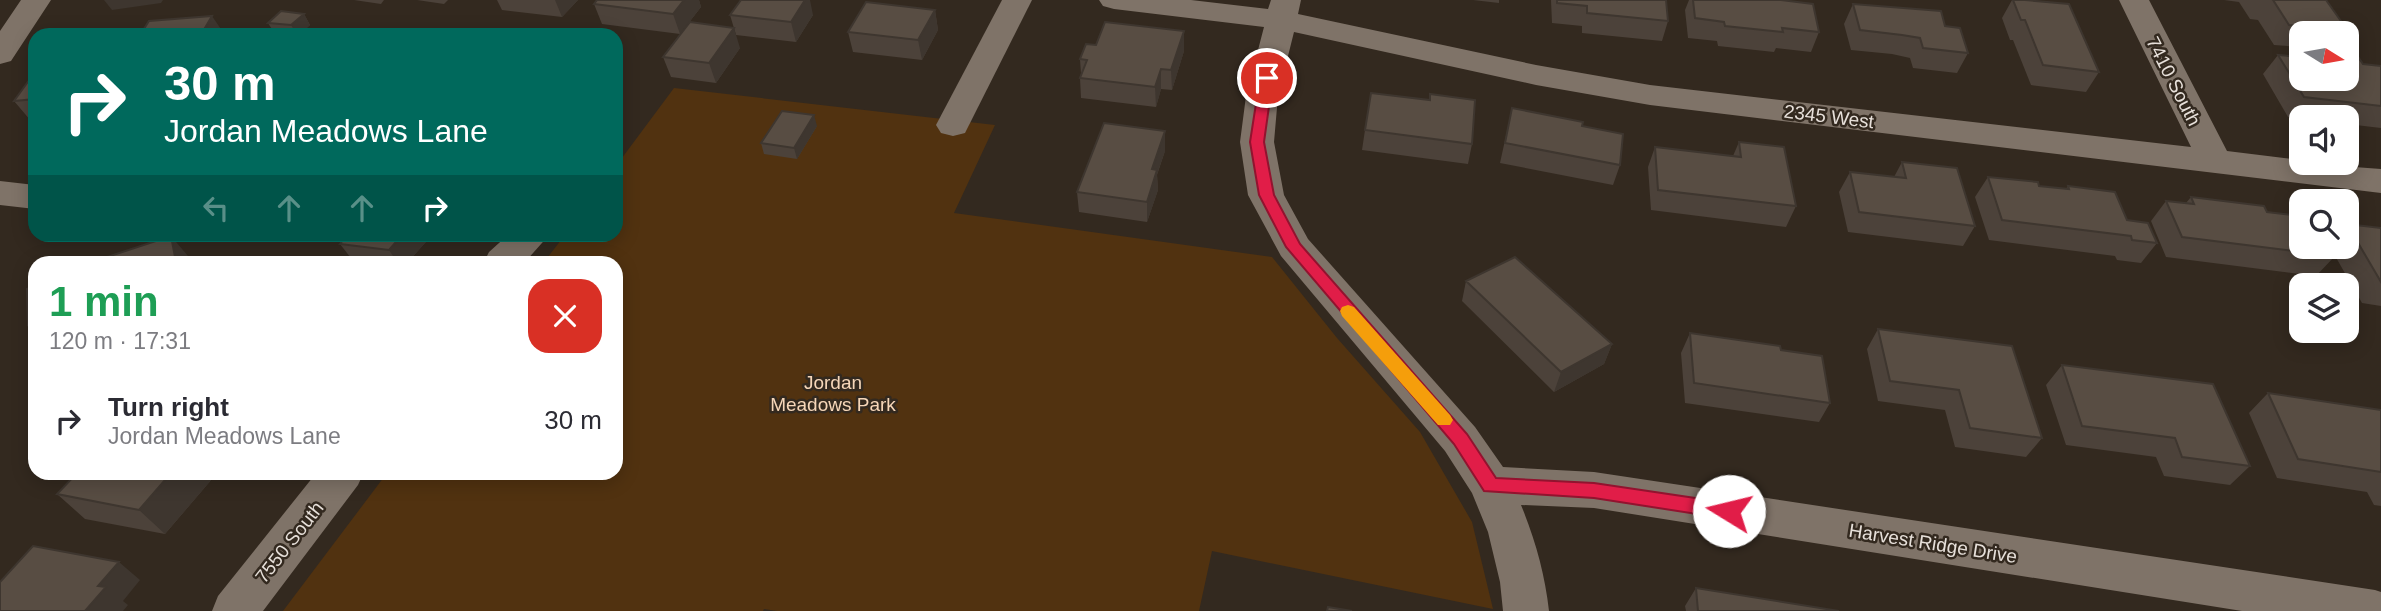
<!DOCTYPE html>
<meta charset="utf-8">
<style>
body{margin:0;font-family:Arial,sans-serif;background:#f2f2f3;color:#2b2b33;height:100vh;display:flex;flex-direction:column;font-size:26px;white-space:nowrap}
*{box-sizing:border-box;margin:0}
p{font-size:23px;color:#7c7c81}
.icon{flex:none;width:38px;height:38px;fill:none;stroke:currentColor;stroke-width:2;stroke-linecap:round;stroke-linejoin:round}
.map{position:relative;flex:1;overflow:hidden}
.side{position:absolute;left:28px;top:256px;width:595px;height:224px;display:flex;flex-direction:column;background:#fff;border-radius:21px;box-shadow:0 4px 18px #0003}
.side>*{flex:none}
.banner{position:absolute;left:28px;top:28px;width:595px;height:214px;border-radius:21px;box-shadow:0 4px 18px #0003;background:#00695c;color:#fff;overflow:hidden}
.needle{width:46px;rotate:101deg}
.tools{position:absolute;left:2289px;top:21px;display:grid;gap:14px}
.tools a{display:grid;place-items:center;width:70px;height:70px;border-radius:14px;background:#fff;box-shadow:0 4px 18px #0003;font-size:35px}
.pin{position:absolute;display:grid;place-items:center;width:60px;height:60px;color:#fff;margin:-30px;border:4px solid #fff;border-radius:50%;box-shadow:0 2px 7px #0007}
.me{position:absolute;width:77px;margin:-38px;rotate:279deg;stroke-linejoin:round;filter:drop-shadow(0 0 5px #0008)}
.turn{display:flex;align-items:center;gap:24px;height:147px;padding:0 21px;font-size:32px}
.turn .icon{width:91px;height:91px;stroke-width:2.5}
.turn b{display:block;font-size:49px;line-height:60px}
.lanes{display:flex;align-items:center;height:66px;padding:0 21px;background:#0003;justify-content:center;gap:35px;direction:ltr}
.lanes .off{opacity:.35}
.round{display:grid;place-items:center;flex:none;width:74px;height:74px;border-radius:21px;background:#f2f2f3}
.head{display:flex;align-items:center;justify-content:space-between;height:119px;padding:0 21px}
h1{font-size:42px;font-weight:700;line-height:52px;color:#1e9e55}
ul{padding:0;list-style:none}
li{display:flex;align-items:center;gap:21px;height:91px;padding:0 21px}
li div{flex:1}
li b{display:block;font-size:26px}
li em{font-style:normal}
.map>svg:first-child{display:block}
.green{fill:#513210}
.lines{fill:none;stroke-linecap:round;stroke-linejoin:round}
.pedestrian{fill:#7f7368;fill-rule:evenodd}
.minor{fill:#7f7368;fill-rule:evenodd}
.wall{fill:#4c423a}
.shaded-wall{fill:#3e362f}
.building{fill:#584d43;stroke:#3e362f;stroke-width:2}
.route{fill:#e11d48;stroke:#92132f;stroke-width:2}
.slow{fill:#f59e0b}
.labels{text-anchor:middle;stroke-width:5;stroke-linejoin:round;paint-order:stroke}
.street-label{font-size:19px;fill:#e7e0da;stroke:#33291f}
.park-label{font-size:19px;fill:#f6d6b8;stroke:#33291f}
</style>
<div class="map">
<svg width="2381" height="611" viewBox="0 0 2381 611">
<rect width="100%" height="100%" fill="#33291f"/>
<!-- green -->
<path class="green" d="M674 88 995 125 954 213 1272 257 1337 338 1420 432 1472 522 1493 609 1212 551 1199 611H777L764 609 763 611H283L387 473 616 472V262H544L565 235 616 234V166Z"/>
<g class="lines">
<!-- pedestrian -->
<path class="pedestrian" d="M1002 0H1032L965 133 953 136 941 133 936 125Z"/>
<!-- minor -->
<path class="minor" d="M21 0H51L11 61 0 64V31Z
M1099 0H1191L1268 9 1271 0H1301L1298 14 1536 65 1650 85 2191 147 2119 0H2149L2227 151 2301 160V163L2381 169V193L1650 105 1536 85 1294 32 1278 96 1274 142 1284 195 1308 239 1475 427 1503 467 1594 472 2375 590 2381 592V611H2242L1594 508 1521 505C1535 539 1545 574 1549 611H1503L1500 582 1488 532 1472 493 1445 451 1281 256 1248 195 1240 142 1246 96 1264 27 1114 9 1103 6Z
M0 181 35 185V209L0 205Z
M509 234H550L525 262H484L489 252Z
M317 472H364L358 485 263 611H212L218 596Z"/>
</g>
<!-- wall -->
<path class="wall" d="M354 0H384L381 4Z
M417 0H448L444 4Z
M497 0H578L562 17 502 10Z
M597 0H699L701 7 680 34 602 24 594 4Z
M1473 0H1499V3Z
M1551 0H1666L1668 21 1662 41 1582 33V26L1552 23Z
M1689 0H1781L1819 32 1811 52 1776 48 1774 52 1718 46 1717 41 1688 38 1685 10Z
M2012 0H2025L2099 72 2086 92 2031 85 2013 40H2010L2002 18Z
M2224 0H2326L2348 31 2346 33H2301V47L2274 45 2258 20 2250 19 2239 2Z
M1853 4 1945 26 1968 53 1957 73 1913 68 1910 58 1892 54 1851 50 1844 24Z
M935 10 938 30 922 60 853 52 848 32Z
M304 14 310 25 299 35 275 34 268 23Z
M730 15H813L796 42 736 35Z
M149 21 225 35H140Z
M740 48 716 83 671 77 663 57Z
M1184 51 1172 90 1161 89 1156 107 1081 98 1080 78 1081 74 1080 59Z
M2278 55 2381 66V128L2347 124V117H2301V119L2288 117 2263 74Z
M35 72V121H31L14 101Z
M1512 108 1620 165 1613 185 1500 163Z
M817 126 797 159 764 154 761 143Z
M1365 130 1472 144 1468 164 1362 150Z
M1739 142 1796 206 1786 227 1651 210 1648 167 1655 147 1733 156Z
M1165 151 1157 175 1158 190 1147 222 1079 212 1077 192Z
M1902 162 1975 226 1963 246 1848 232 1839 192 1850 172 1894 177Z
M1988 177 2039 186 2066 189 2068 186 2127 220 2157 243 2141 263 2117 260 2115 256 1989 240 1975 197Z
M2191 197 2267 212 2335 256 2316 276 2166 257 2151 221 2166 201 2186 203Z
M2347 224 2381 228V306L2362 303 2330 247H2347Z
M337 234H433L408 262H354L340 244 342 242Z
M1466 281 1612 344 1604 364 1554 392 1462 301Z
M1878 329 2042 438 2026 457 1955 447 1945 410 1878 401 1867 349Z
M1690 333 1781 350 1830 403 1819 422 1685 403 1681 353Z
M2062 365 2250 466 2230 485 2164 476 2156 457 2066 445 2046 385Z
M2268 393 2381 410V506L2374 505 2367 492 2277 478 2249 413Z
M78 472H218L165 534 85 519 57 494Z
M1696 588 1839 611H1686L1685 606Z"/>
<!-- shaded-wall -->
<path class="shaded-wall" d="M104 0H163L161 3 112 10Z
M555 0H578L562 17Z
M684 0H699L701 7 680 34 673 14Z
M805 0H810L813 15 796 42 791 22Z
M935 10 938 30 922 60 918 40Z
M304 14 310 25 299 35H297L291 25Z
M212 16 225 35H203L202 33Z
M734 28 740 48 716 83 709 63Z
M1184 31V51L1172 90 1171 70Z
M1161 69V89L1156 107 1155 87Z
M814 115 817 126 797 159 794 148Z
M1165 131V151L1157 174 1158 190 1147 222V202L1152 169Z
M403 234H433L408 262H397L389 250Z
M171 236 188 256 189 262H176Z
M35 322V331L28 325Z
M1612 344 1604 364 1554 392 1561 372Z
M172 472H218L165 534 139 510Z
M119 562 140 580 123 601 128 605 123 611H85L98 586Z"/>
<!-- building -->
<path class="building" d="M597 0H684L673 14 594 4Z
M741 0H805L791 22 730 15Z
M1557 0H1666L1668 21 1587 13V6L1557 3Z
M1693 0H1781L1813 4 1819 32 1782 28 1783 32 1725 26 1724 22 1695 18Z
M2013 0H2025L2069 4 2099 72 2043 65 2025 20H2021Z
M2273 0H2326L2348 31 2289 25Z
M866 2 935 10 918 40 848 32Z
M1853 4 1941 11 1945 26 1960 28 1968 53 1923 48 1920 38 1902 35 1860 30Z
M281 11 304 14 291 25 268 23Z
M212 16 202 33 187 34 186 35H140L149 21Z
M690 22 734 28 709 63 663 57Z
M1105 22 1184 31 1171 70 1161 69 1155 87 1080 78 1087 60 1080 59 1086 44 1096 45Z
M2347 50 2354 51 2363 64 2381 66V106L2304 97 2278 55 2301 57V79H2347Z
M35 72V99L14 101Z
M1371 93 1430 100V94L1475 100 1472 144 1365 130Z
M1512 108 1583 122 1582 126 1623 134 1620 165 1505 143Z
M782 111 814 115 794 148 761 143Z
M1104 123 1165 131 1152 169 1157 170 1147 202 1077 192Z
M1739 142 1784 147 1796 206 1658 190 1655 147 1741 157Z
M1902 162 1957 168 1975 226 1859 212 1850 172 1906 178Z
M1988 177 2038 182 2039 186 2069 189 2068 186 2115 192 2127 220 2148 223 2157 243 2132 240 2131 236 2002 220Z
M2191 197 2264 206 2267 212 2301 216V247H2330L2335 256 2182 237 2166 201 2194 204Z
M2347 224 2381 228V282Z
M348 234H403L389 250 340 244Z
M171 236 176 262H92Z
M1515 257 1612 344 1561 372 1466 281Z
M35 286V322L28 325 27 289Z
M1878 329 2012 346 2042 438 1970 428 1959 390 1890 381Z
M1690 333 1780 346 1781 350 1822 356 1830 403 1694 383Z
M2062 365 2213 384 2250 466 2182 457 2175 438 2082 426Z
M2268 393 2381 410V472L2298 459Z
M78 472H172L139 510 57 494Z
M33 546 119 562 98 586 106 587 85 611H0V582Z
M1696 588 1839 611H1698Z
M1328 607 1352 611H1327Z"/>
<!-- route -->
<path class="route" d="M1267 74 1273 78 1264 142 1274 195 1300 244 1467 434 1496 478 1594 483 1729 503 1735 506 1738 511 1735 516 1729 519 1594 498 1484 491 1454 444 1286 247 1259 195 1250 142 1260 78Z"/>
<!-- slow -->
<path class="slow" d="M1348 305 1354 307 1450 415 1453 420 1450 425H1438L1342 316 1340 311 1342 307Z"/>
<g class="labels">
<!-- street labels -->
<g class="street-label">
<text transform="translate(2174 81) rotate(63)" y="7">7410 South</text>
<text transform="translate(1829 116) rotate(7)" y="7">2345 West</text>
<text transform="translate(289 542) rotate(-52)" y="7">7550 South</text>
<text transform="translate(1933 543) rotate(9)" y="7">Harvest Ridge Drive</text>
</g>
<!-- park labels -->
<g class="park-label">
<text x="833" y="389">Jordan<tspan x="833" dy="22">Meadows Park</tspan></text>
</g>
</g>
</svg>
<div class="tools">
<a><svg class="needle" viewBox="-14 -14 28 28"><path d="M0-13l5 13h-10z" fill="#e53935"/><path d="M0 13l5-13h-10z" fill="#7c7c81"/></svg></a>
<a><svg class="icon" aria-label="sound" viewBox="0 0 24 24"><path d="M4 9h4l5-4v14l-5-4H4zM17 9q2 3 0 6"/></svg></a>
<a><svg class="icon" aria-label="search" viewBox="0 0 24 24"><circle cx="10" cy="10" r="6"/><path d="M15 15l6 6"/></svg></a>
<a><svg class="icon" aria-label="layers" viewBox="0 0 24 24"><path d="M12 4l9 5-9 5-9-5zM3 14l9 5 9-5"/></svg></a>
</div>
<div class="pin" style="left:1267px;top:78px;background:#d93025"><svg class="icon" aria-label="arrive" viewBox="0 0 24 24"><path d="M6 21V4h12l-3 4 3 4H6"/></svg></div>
<svg class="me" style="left:1729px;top:511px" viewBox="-20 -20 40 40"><circle r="19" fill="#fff"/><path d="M0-13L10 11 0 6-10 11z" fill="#e11d48"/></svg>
<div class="banner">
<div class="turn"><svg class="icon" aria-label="right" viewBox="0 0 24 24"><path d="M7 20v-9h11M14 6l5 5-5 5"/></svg><div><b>30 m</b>Jordan Meadows Lane</div></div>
<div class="lanes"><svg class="icon off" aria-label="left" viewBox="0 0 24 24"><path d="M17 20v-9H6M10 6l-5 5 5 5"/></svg><svg class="icon off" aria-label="ahead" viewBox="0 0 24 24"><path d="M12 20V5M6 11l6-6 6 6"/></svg><svg class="icon off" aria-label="ahead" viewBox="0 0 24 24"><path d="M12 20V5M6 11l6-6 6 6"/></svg><svg class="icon" aria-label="right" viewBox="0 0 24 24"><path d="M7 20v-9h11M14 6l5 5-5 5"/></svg></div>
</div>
<section class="side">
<div class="head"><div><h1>1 min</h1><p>120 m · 17:31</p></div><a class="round" style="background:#d93025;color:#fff"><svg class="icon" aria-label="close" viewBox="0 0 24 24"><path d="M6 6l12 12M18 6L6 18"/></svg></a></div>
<ul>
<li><svg class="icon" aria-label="right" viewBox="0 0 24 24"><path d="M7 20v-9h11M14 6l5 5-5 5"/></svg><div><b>Turn right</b><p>Jordan Meadows Lane</p></div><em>30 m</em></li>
</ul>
</section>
</div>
